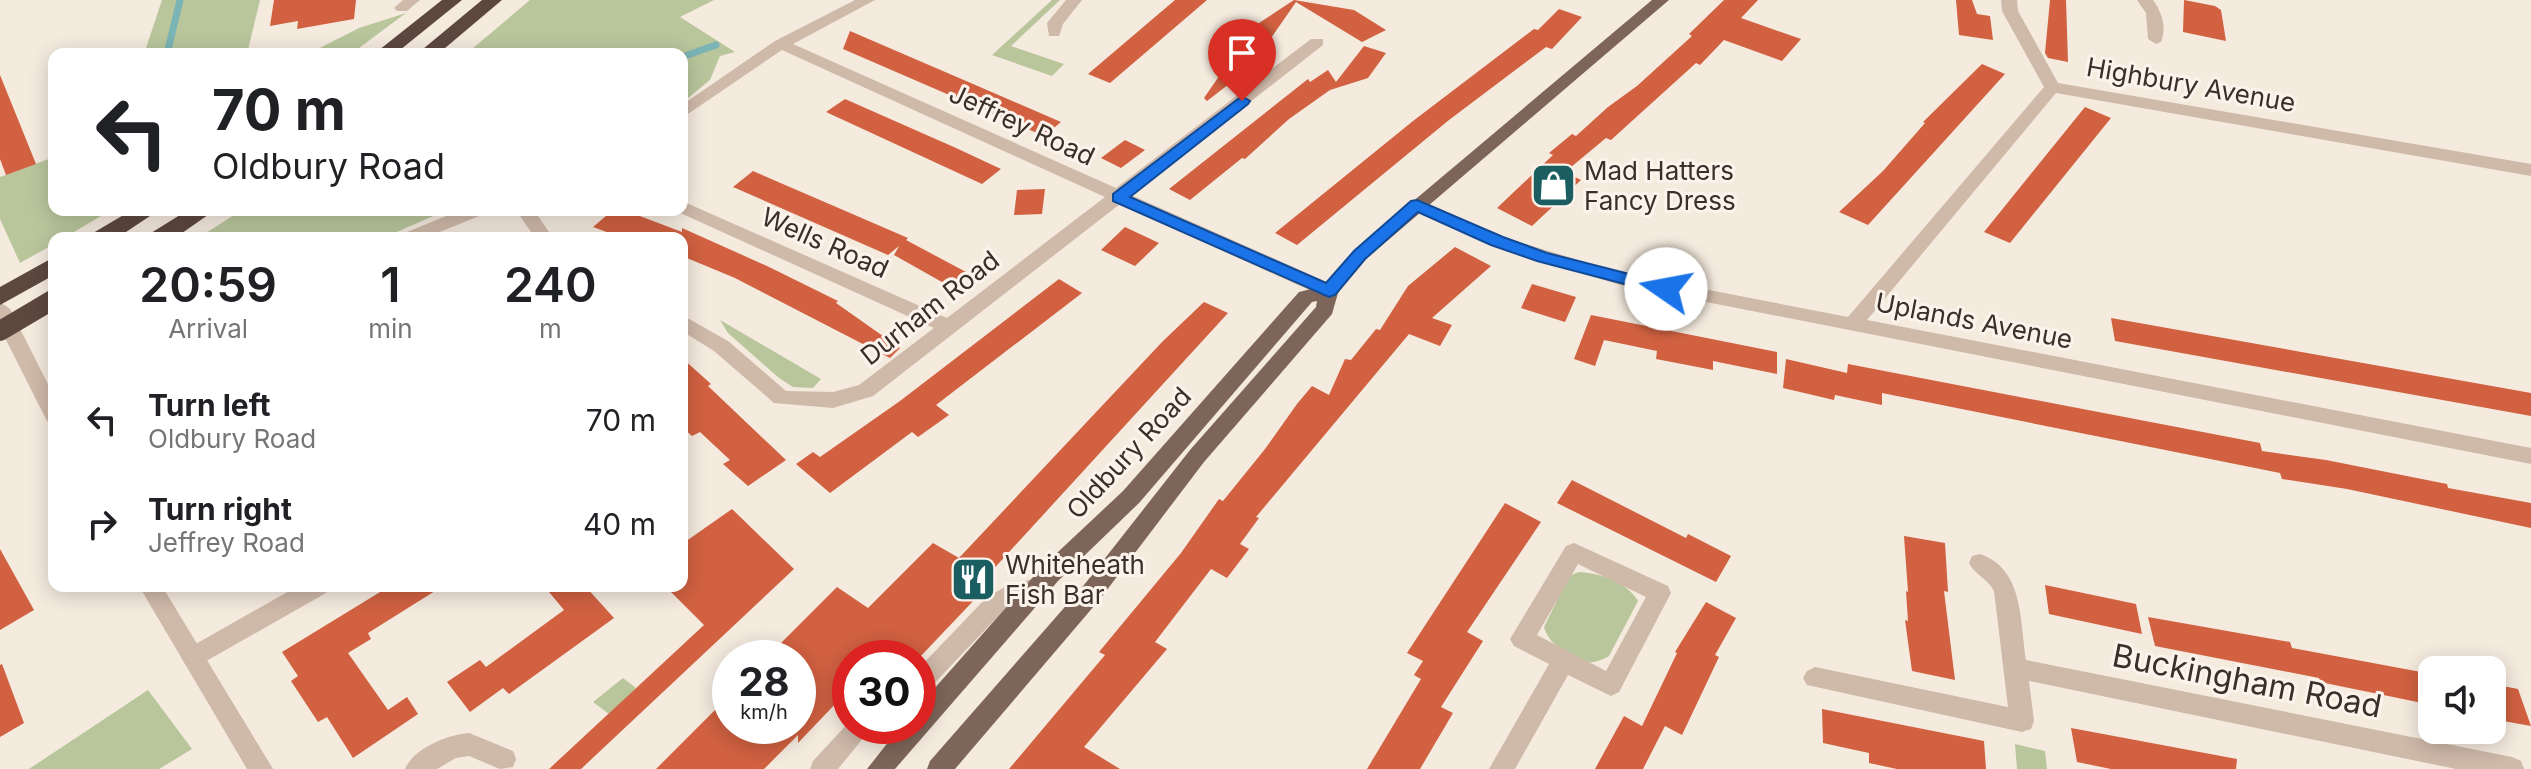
<!DOCTYPE html>
<style>
body{margin:0;font-family:Inter,sans-serif;background:#f6f6f6;color:#202124;height:100vh;display:flex;flex-direction:column;font-size:30px;white-space:nowrap}
*{box-sizing:border-box;margin:0}
p{font-size:26px;color:#757577}
.icon{flex:none;width:44px;height:44px;fill:none;stroke:currentColor;stroke-width:2;stroke-linecap:round;stroke-linejoin:round}
.map{position:relative;flex:1;overflow:hidden}
.panel{position:absolute;left:48px;top:232px;width:640px;height:360px;display:flex;flex-direction:column;background:#fff;border-radius:16px;box-shadow:0 4px 20px #0003}
.panel>*{flex:none}
.hud{position:absolute;left:48px;top:48px;width:640px;height:168px;border-radius:16px;box-shadow:0 4px 20px #0003;background:#fff;color:#202124;overflow:hidden}
.tools{position:absolute;left:2418px;top:656px;display:grid;gap:16px}
.tools a{display:grid;place-items:center;width:88px;height:88px;border-radius:16px;background:#fff;box-shadow:0 4px 20px #0003;font-size:40px}
.speed{position:absolute;left:712px;top:640px;display:flex;gap:16px;font-size:40px;font-weight:700;text-align:center}
.speed>*{display:grid;place-content:center;width:104px;height:104px;border-radius:50%;background:#fff;box-shadow:0 4px 20px #0003;line-height:1}
.speed small{font-size:20px;font-weight:400}
.speed .limit{border:12px solid #d22;background:#fff;color:#111}
.pin{position:absolute;display:grid;place-items:center;width:68px;height:68px;color:#fff;margin:-82px -34px;border-radius:50% 50% 50% 0;rotate:-45deg;box-shadow:0 0 8px #0007}
.pin .icon{rotate:45deg}
.me{position:absolute;width:88px;margin:-44px;rotate:282deg;stroke-linejoin:round;filter:drop-shadow(0 0 6px #0008)}
.turn{display:flex;align-items:center;gap:28px;height:168px;padding:0 32px;font-size:36px}
.turn .icon{width:104px;height:104px;stroke-width:2.5}
.turn b{display:block;font-size:56px;line-height:68px}
.eta{display:flex;justify-content:space-evenly;align-items:center;height:136px;text-align:center}
.eta b{font-size:48px;font-weight:600;line-height:56px}
ul{padding:0;list-style:none}
li{display:flex;align-items:center;gap:24px;height:104px;padding:0 32px}
li div{flex:1}
li b{display:block;font-size:30px}
li em{font-style:normal}
.map>svg:first-child{display:block}
.green{fill:#b9c69c}
.lines{fill:none;stroke-linecap:round;stroke-linejoin:round}
.stream{stroke:#7ab4b5;stroke-width:7}
.building{fill:#d16141}
.minor{fill:#cfb9a9;fill-rule:evenodd}
.tertiary{fill:#cfb9a9;fill-rule:evenodd}
.primary{fill:#7e6559;fill-rule:evenodd}
.motorway{fill:#5d4840;fill-rule:evenodd}
.motorway-bridge{stroke:#5d4840;stroke-width:20}
.route{fill:#1a73e8;stroke:#114b97;stroke-width:2}
.labels{text-anchor:middle;stroke-width:6;stroke-linejoin:round;paint-order:stroke}
.street-label{font-size:26px;fill:#3b2f29;stroke:#fcf4ec}
.poi-label{font-size:26px;fill:#3b2f29;stroke:#fcf4ec;text-anchor:start}
.near-street-label{font-size:32px;fill:#3b2f29;stroke:#fcf4ec}
</style>
<div class="map">
<svg width="2531" height="769" viewBox="0 0 2531 769">
<rect width="100%" height="100%" fill="#f5eade"/>
<!-- green -->
<path class="green" d="M162 0H260L247 54H144Z
M530 0H714L680 17 735 52 720 56 710 80 682 103V54H466Z
M1052 0H1060L1011 46 1064 64 1052 76 992 55Z
M406 13 351 54H308L359 28Z
M54 157V210H111L64 238H54V244L20 263 0 219V177Z
M242 210H447L383 238H198Z
M720 320 821 379 813 388 793 387 779 378 728 333Z
M1579 572C1599 573 1627 582 1638 601L1609 656C1602 660 1591 664 1583 662 1567 658 1548 642 1544 627L1569 576Z
M623 678 636 688 609 714 593 702Z
M148 690 192 749 159 769H29Z
M2015 744 2045 751 2047 769H2017Z"/>
<g class="lines">
<!-- stream -->
<path class="stream" d="M167 54 180 0
M682 57 716 45"/>
</g>
<!-- building -->
<path class="building" d="M274 0H356L354 19 297 29 298 21 270 26Z
M1175 0H1207L1110 83 1088 74Z
M1294 0 1354 10 1386 30 1362 42 1296 2 1251 67 1207 101 1204 98 1253 27Z
M1724 0H1758L1741 18 1801 39 1782 61 1724 40 1700 65 1696 63 1611 140 1606 138 1565 172 1581 180 1532 226 1497 208 1553 155 1549 153 1572 134 1576 136 1608 107 1637 86 1692 36 1689 34Z
M1956 0H1972L1977 14 1990 16 1993 40 1959 35Z
M2050 0H2066L2068 62 2048 58 2045 53Z
M2184 0 2215 6 2221 10 2226 41 2183 32Z
M1559 9 1582 17 1552 49 1546 47 1449 120 1297 245 1275 233 1413 121 1534 29 1538 30Z
M850 31 980 87 1061 122 1044 136 843 49Z
M1364 46 1386 53 1368 78 1330 90 1289 119 1245 159 1242 158 1190 200 1169 189 1308 79 1310 82 1328 70 1336 82Z
M1982 64 2005 74 1868 225 1839 212 1883 171 1925 123 1923 122Z
M0 75 36 164 6 175 0 159Z
M845 99 956 148 1001 169 982 184 826 112Z
M2085 107 2111 118 2010 243 1984 232Z
M1125 140 1145 150 1121 168 1101 158Z
M753 171 908 238 906 240 966 272 949 286 894 255 899 246 888 255 733 187Z
M1045 189 1042 214 1014 215 1017 190Z
M613 210H624L682 232V228L767 266 838 301 836 303 900 348 890 358 735 278 682 256V238H623L593 227Z
M1125 227 1159 243 1135 266 1101 250Z
M1455 247 1491 266 1432 318 1452 325 1440 346 1409 334 1256 517 1259 518 1240 544 1249 549 1227 578 1211 569 1155 642 1167 649 1084 747 1120 769H1009L1105 655 1099 652 1181 553 1219 499 1223 501 1265 449 1297 404 1312 386 1329 395 1345 359 1351 360 1376 329 1380 330 1408 286Z
M1059 279 1082 293 936 405 949 415 918 437 912 432 830 493 796 464 813 452 820 457 900 401Z
M1532 284 1576 297 1565 322 1521 308Z
M1204 302 1228 313 989 574 995 578 919 658H850V681L835 695 839 700 798 743V735L764 769H656L730 695V726H798V658H766L837 587 868 608 933 543 959 558 1163 341Z
M1591 315 1777 352V374L1713 361V370L1656 359 1657 351 1604 340 1595 366 1574 359Z
M2111 318 2531 393V416L2115 341Z
M682 358 711 384 708 386 786 460 748 486 723 464 730 460 700 432 692 436 682 427Z
M1786 359 1847 373 1848 364 2260 443 2262 451 2326 460 2447 484 2448 488 2531 503V528L2347 489 2282 479 2280 473 1882 393V405L1835 395 1834 400 1783 388Z
M1572 480 1686 538 1688 534 1731 556 1716 582 1557 503Z
M1505 503 1541 522 1467 632 1483 641 1441 707 1453 713 1420 769H1367L1421 679 1414 675 1423 661 1407 653Z
M732 509 794 569 581 769H549L704 625 665 586H682V544Z
M1904 536 1945 543 1948 592 1944 591 1955 680 1912 671 1905 620 1908 621 1906 591 1908 592Z
M0 549 34 610 0 630Z
M2045 585 2136 604 2142 634 2049 614Z
M390 586H443L368 633 371 639 348 653 388 710 407 697 418 714 353 758 327 717 318 722 291 681 298 676 282 652Z
M544 586H585L614 618 509 694 503 688 470 712 447 682 480 660 486 667 564 610Z
M1706 602 1736 618 1715 655 1719 657 1682 735 1665 726 1643 769H1595L1624 716 1642 726 1677 653 1675 652Z
M2148 617 2290 642 2292 648 2432 674V705L2320 682 2319 678 2155 646Z
M2 664 24 723 0 737V665Z
M2492 684 2518 689 2531 726 2492 719Z
M1822 709 1984 741 1986 769H1897L1869 763V753L1823 743Z
M2071 728 2237 759 2236 769H2111L2077 762Z"/>
<g class="lines">
<!-- minor -->
<path class="minor" d="M403 0H420L407 11H397L394 8Z
M855 0H875L793 44 1116 188 1311 39H1323V45L1131 195 1336 286 1338 291 1336 296H1322L1120 204 873 396 833 408 774 403 714 351 682 331V315L728 341 786 391 833 392 859 385 934 328 676 211 682 210V201L947 318 1105 197 782 50 682 118V105L775 41Z
M1066 0H1082L1063 24 1059 36H1049L1047 23Z
M2001 0H2017L2018 11 2058 83 2531 164V176L2056 93 1867 320 2531 448V464L1620 285 1491 245 1411 209 1408 205 1411 201H1423L1503 237 1621 273 1848 317 2044 87 2002 11Z
M2137 0H2153C2162 12 2167 28 2161 42L2156 44 2148 39 2146 13Z
M461 210H487L484 214 425 238H399L402 234Z
M516 210H534L553 238H535Z
M1574 543 1668 586 1671 593 1619 692 1611 696 1568 675 1515 769H1489L1549 664 1514 646 1510 639 1566 546ZM1578 564 1646 597 1606 671 1537 635Z
M1980 554C2024 569 2020 621 2026 660L2512 757 2521 761 2524 769H2456L2029 681 2034 721 2031 729 2022 732 1807 685 1803 678 1807 671 1815 667 2008 707 1994 591C1988 579 1975 575 1969 563L1972 556Z
M1038 577 1046 580 1049 587 1046 594 1019 602 1003 611 926 692 918 696V669L987 597 1005 587Z
M298 586H329L326 593 201 664 193 667 185 664 181 657 185 650Z
M850 721V726H873L838 769H810L813 761Z
M469 733 513 751 516 759 513 767 500 769 469 756 456 758 437 769H405C414 748 447 735 469 733Z"/>
<!-- tertiary -->
<path class="tertiary" d="M0 302 10 309 54 396V424L47 421 0 328Z
M139 586H162L273 769H247Z"/>
<!-- primary -->
<path class="primary" d="M1652 0H1669L1366 259 1338 293 1332 314 1204 462 1100 599 955 769H927L930 761 1084 585 1190 450 1316 307 1317 301 1312 302 1139 503 1058 581 895 769H867L901 726H918V707L1042 567 1123 491 1299 292 1323 286 1354 251Z"/>
<!-- motorway -->
<path class="motorway" d="M442 0H462L395 54H374Z
M482 0H502L438 54H417Z
M132 210H159L117 238H90L93 233Z
M188 210H215L175 238H148L151 233Z
M54 257V275L0 305V287Z"/>
<!-- motorway-bridge -->
<path class="motorway-bridge" d="M0 331 54 299"/>
</g>
<!-- route -->
<path class="route" d="M1242 96 1250 101 1248 104 1130 197 1326 283 1354 251 1411 201 1417 200 1503 237 1547 253 1672 285 1675 289 1666 295 1537 261 1491 245 1418 212 1365 259 1335 295 1329 297 1113 201V194Z"/>
<!-- icons -->
<defs>
<symbol id="shop-square" viewBox="-11 -11 22 22"><rect x="-9" y="-9" width="18" height="18" rx="4" fill="#1a5e61" stroke="#fcf4ec"/><path d="M-5-2.5h2.3a2.7 3.5 0 0 1 5.4 0H5L5.5 6h-11ZM-1.5-2.5h3a1.5 2.3 0 0 0-3 0Z" fill="#fff"/></symbol>
<symbol id="restaurant-square" viewBox="-11 -11 22 22"><rect x="-9" y="-9" width="18" height="18" rx="4" fill="#1a5e61" stroke="#fcf4ec"/><path d="M-5-6h1v4h1v-4h1v4h1v-4h1v5L-1.5 .5V6h-2V.5L-5-1ZM5-6V6H3V1.5H1.5Q1.5-4 5-6Z" fill="#fff"/></symbol>
</defs>
<g fill-rule="evenodd">
<use href="#shop-square" x="1528" y="160" width="51" height="51"/>
<use href="#restaurant-square" x="948" y="554" width="51" height="51"/>
</g>
<g class="labels">
<!-- street labels -->
<g class="street-label">
<text transform="translate(2191 85) rotate(10)" y="9">Highbury Avenue</text>
<text transform="translate(1022 125) rotate(25)" y="9">Jeffrey Road</text>
<text transform="translate(825 243) rotate(24)" y="9">Wells Road</text>
<text transform="translate(930 308) rotate(-38)" y="9">Durham Road</text>
<text transform="translate(1974 321) rotate(11)" y="9">Uplands Avenue</text>
<text transform="translate(1129 453) rotate(-47)" y="9">Oldbury Road</text>
</g>
<!-- poi labels -->
<g class="poi-label">
<text x="1584" y="180">Mad Hatters<tspan x="1584" dy="30">Fancy Dress</tspan></text>
<text x="1005" y="574">Whiteheath<tspan x="1005" dy="30">Fish Bar</tspan></text>
</g>
<!-- near-street labels -->
<g class="near-street-label">
<text transform="translate(2247 681) rotate(11)" y="11">Buckingham Road</text>
</g>
</g>
</svg>
<div class="tools">
<a><svg class="icon" aria-label="sound" viewBox="0 0 24 24"><path d="M4 9h4l5-4v14l-5-4H4zM17 9q2 3 0 6"/></svg></a>
</div>
<div class="speed"><div>28<small>km/h</small></div><div class="limit">30</div></div>
<div class="pin" style="left:1242px;top:101px;background:#d93025"><svg class="icon" aria-label="arrive" viewBox="0 0 24 24"><path d="M6 21V4h12l-3 4 3 4H6"/></svg></div>
<svg class="me" style="left:1666px;top:289px" viewBox="-20 -20 40 40"><circle r="19" fill="#fff"/><path d="M0-13L10 11 0 6-10 11z" fill="#1a73e8"/></svg>
<div class="hud">
<div class="turn"><svg class="icon" aria-label="left" viewBox="0 0 24 24"><path d="M17 20v-9H6M10 6l-5 5 5 5"/></svg><div><b>70 m</b>Oldbury Road</div></div>
</div>
<section class="panel">
<div class="eta">
<div><b>20:59</b><p>Arrival</p></div>
<div><b>1</b><p>min</p></div>
<div><b>240</b><p>m</p></div>
</div>
<ul>
<li><svg class="icon" aria-label="left" viewBox="0 0 24 24"><path d="M17 20v-9H6M10 6l-5 5 5 5"/></svg><div><b>Turn left</b><p>Oldbury Road</p></div><em>70 m</em></li>
<li><svg class="icon" aria-label="right" viewBox="0 0 24 24"><path d="M7 20v-9h11M14 6l5 5-5 5"/></svg><div><b>Turn right</b><p>Jeffrey Road</p></div><em>40 m</em></li>
</ul>
</section>
</div>
